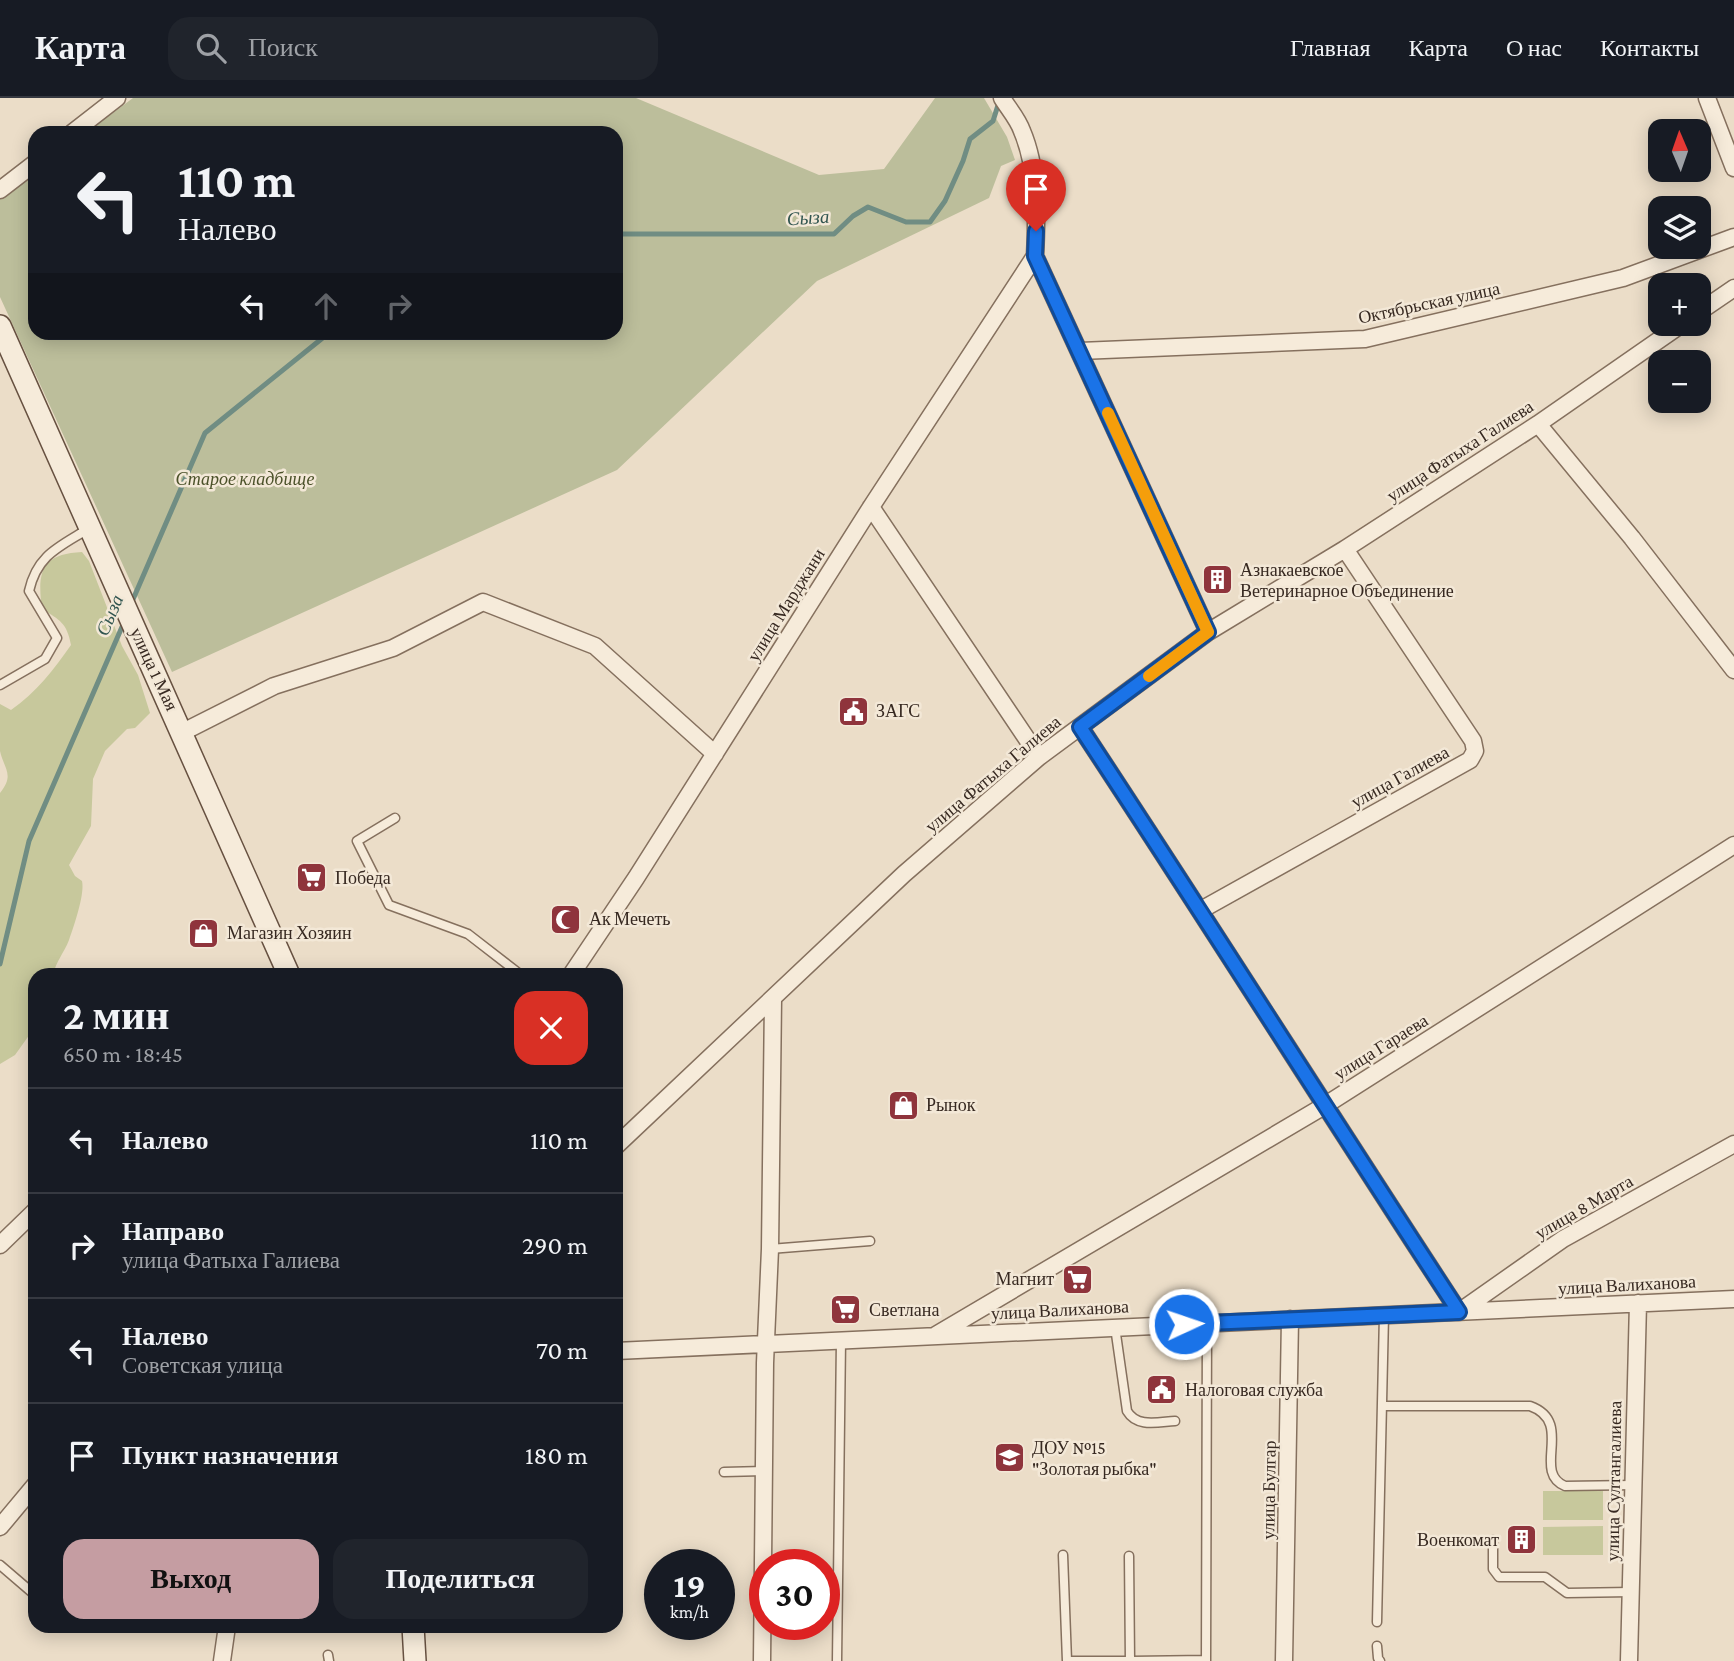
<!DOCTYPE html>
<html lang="ru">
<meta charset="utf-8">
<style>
body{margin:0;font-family:"Crimson Pro",serif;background:#20242c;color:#f1f3f6;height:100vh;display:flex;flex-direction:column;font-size:26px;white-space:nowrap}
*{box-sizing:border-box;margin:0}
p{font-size:23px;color:#9ea1a6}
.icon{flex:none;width:38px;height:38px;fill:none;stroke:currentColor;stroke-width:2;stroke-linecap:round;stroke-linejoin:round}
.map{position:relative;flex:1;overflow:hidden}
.sheet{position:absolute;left:28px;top:870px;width:595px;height:665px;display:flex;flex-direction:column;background:#171b24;border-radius:21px;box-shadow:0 4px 18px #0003}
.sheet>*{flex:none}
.top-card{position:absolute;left:28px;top:28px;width:595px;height:214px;border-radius:21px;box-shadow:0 4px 18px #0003;background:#171b24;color:#f1f3f6;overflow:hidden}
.needle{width:46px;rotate:358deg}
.fabs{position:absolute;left:1648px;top:21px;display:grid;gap:14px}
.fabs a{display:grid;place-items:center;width:63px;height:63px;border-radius:14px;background:#171b24;box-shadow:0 4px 18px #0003;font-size:35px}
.speed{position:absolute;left:644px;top:1451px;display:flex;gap:14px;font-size:35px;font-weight:700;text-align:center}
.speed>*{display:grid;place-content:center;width:91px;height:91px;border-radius:50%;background:#171b24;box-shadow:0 4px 18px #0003;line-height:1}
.speed small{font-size:18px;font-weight:400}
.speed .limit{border:10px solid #d22;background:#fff;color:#111}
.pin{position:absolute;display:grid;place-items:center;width:60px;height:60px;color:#fff;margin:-72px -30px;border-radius:50% 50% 50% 0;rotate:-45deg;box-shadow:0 0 7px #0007}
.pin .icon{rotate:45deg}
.me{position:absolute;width:77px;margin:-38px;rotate:87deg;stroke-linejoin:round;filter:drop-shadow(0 0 5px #0008)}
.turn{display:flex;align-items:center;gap:24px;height:147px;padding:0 35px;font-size:32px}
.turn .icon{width:91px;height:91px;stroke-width:2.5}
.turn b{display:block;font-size:49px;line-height:60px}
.lanes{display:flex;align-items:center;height:66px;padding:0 35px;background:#0003;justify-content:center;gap:35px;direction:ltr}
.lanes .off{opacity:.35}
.round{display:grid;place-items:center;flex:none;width:74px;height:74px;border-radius:21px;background:#20242c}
.overview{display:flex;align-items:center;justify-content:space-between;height:119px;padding:0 35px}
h1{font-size:42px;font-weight:700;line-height:52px}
.action{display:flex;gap:14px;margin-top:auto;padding:14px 35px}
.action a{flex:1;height:80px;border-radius:21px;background:#c59da2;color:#111;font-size:28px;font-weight:700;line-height:80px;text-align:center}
.action a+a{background:#20242c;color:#f1f3f6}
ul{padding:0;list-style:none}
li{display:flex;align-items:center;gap:21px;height:105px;padding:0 35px;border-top:2px solid #363941}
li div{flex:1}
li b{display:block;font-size:26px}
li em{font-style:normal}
header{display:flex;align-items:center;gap:42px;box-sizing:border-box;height:98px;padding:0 35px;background:#171b24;border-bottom:2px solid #363941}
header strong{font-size:33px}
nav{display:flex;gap:38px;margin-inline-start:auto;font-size:24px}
.search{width:490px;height:63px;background:#20242c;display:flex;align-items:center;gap:18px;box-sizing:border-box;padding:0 24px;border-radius:21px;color:#9ea1a6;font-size:26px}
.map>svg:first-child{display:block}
.green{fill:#c7c89c}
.cemetery{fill:#bcbe9b}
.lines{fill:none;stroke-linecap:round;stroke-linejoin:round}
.stream{stroke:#708d83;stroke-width:5}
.service-casing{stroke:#85705e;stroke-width:11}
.minor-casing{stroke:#85705e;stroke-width:19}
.secondary-casing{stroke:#675141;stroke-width:24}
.service{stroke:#f6ebda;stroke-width:8}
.minor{stroke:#f6ebda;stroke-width:16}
.secondary{stroke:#f6ebda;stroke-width:21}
.route-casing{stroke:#114b97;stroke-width:18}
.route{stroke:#1a73e8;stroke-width:12}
.slow{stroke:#f59e0b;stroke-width:12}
.labels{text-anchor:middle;stroke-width:5;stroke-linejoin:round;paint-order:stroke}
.street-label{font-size:18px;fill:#372921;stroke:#f3e8d7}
.park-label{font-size:18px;font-style:italic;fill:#4b5129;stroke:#f3e8d7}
.poi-label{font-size:18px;fill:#372921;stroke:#f3e8d7;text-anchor:start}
.water-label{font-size:19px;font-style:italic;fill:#315550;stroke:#f3e8d7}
</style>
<header>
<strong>Карта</strong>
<div class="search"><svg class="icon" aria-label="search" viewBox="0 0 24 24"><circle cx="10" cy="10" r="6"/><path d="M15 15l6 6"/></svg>Поиск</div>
<nav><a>Главная</a><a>Карта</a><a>О нас</a><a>Контакты</a></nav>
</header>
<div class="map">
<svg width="1734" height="1563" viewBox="0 0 1734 1563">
<rect width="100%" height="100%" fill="#ebddc8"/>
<!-- green -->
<path class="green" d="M82 454 89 463 122 548 138 577 150 615 135 630 127 631 105 653 93 681 91 728 69 767 75 778 82 783C85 796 74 828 69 842 64 855 56 863 53 877H35V929L15 957 0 966V695C15 677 4 671 0 653 0 639 0 620 0 606L11 612C36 595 54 571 71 547 67 525 60 522 42 511 37 474 41 456 82 454Z
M1543 1393H1603V1422H1543Z
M1603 1428V1457H1543V1429Z"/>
<!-- cemetery -->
<path class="cemetery" d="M133 0H636L819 77 884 71 935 0H984L1007 39 1015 62 1001 68 989 100 817 183 617 372 172 574 0 199V100L35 74V234H616V35H86Z"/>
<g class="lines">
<!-- stream -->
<path class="stream" d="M616 136H834L853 118 868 109 906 124H930L945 103 963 63 970 41 993 23 999 4
M131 506 205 335 330 234
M0 866 29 743 125 522"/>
<defs>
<path id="service" d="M0 587 45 561 57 540 29 493C37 457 59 449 88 431
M395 720 357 743 389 807 468 836 521 877
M770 1151 870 1143
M1115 1229 1127 1313C1137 1330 1158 1324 1175 1323
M1383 1308H1530C1575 1324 1531 1374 1565 1388L1633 1387
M724 1374 764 1373
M1493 1442V1471L1499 1479H1545L1567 1495 1631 1494
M1063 1457 1067 1563
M1129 1458 1130 1563
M0 1467 35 1497
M1377 1524 1384 1217
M1377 1548 1378 1560 1380 1563
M328 1557 329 1563
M837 1563 841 1242
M1067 1563H1127
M1132 1563 1206 1562
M1206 1563 1207 1225"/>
<path id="minor" d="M1002 0C1008 10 1018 21 1022 33 1038 70 1037 118 1035 158L1208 534
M1707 0 1734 70
M72 35 117 0
M0 92 35 65
M1699 214 1734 190
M1080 253 1365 241 1623 180 1734 139
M1538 326 1632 440 1734 572
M871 409 1039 659
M1080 629C1208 823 1332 1020 1459 1214L1563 1141 1734 1046
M183 634 274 588 393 550 483 504 595 548 715 656
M1201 812 1470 662 1475 653 1473 643 1345 451
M571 877 636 780 871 409 1035 158
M616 1048 904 776 1039 659 1208 534 1345 451 1538 326 1682 226
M0 1147 35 1113
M936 1237 1324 1008 1734 747
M616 1253 1734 1201
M0 1429 35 1387
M222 1563 227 1528
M762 1563 765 1265 770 1151 773 901
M1284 1563 1290 1221
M1629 1563 1638 1205"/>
<path id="secondary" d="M0 228C95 445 194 660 289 877
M413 1528 415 1563"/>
</defs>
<!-- service casing -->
<use href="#service" class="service-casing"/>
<!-- minor casing -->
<use href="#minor" class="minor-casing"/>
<!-- secondary casing -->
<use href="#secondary" class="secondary-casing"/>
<!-- service -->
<use href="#service" class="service"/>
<!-- minor -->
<use href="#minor" class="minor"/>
<!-- secondary -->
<use href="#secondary" class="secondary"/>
</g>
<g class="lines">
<defs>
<path id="route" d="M1036 133 1035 158 1208 534 1080 629C1208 823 1332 1020 1459 1214L1184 1226"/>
</defs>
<!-- route casing -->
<use href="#route" class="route-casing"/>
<!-- route -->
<use href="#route" class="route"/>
<!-- slow -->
<path class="slow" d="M1108 315 1208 534 1149 578"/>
</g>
<!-- icons -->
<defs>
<symbol id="building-square" viewBox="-11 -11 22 22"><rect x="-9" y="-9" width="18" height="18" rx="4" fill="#8f343c" stroke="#f3e8d7"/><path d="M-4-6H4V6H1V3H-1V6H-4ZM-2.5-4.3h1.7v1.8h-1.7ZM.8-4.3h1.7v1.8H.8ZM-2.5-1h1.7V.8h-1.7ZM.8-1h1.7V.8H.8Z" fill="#fff"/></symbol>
<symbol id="civic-square" viewBox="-11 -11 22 22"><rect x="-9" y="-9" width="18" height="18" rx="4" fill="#8f343c" stroke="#f3e8d7"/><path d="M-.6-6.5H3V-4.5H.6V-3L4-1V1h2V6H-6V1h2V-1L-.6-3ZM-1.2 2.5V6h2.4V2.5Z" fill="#fff"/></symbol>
<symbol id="supermarket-square" viewBox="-11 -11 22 22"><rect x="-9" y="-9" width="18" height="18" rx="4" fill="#8f343c" stroke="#f3e8d7"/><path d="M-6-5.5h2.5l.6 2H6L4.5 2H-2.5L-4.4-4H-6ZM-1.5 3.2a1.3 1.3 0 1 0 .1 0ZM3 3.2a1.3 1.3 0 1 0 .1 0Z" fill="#fff"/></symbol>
<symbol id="mosque-square" viewBox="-11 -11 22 22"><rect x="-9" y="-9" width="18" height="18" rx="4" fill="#8f343c" stroke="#f3e8d7"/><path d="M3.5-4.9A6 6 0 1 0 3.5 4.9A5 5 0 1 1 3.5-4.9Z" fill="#fff"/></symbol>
<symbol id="shop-square" viewBox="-11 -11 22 22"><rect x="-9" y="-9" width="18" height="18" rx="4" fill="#8f343c" stroke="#f3e8d7"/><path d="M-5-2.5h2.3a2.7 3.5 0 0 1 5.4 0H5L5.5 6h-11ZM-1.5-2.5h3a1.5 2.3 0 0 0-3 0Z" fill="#fff"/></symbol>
<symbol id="school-square" viewBox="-11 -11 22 22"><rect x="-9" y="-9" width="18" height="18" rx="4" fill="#8f343c" stroke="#f3e8d7"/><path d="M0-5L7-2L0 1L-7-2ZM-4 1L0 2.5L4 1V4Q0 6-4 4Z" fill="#fff"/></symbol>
</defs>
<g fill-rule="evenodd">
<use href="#building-square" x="1200" y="464" width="35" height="35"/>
<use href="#civic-square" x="836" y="596" width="35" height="35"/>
<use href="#supermarket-square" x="294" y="762" width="35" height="35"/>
<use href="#mosque-square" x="548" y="804" width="35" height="35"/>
<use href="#shop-square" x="186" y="818" width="35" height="35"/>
<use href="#shop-square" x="886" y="990" width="35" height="35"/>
<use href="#supermarket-square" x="1060" y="1164" width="35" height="35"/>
<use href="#supermarket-square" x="828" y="1194" width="35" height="35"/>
<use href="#civic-square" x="1144" y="1274" width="35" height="35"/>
<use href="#school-square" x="992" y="1342" width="35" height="35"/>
<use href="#building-square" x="1504" y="1424" width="35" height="35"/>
</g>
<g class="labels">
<!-- street labels -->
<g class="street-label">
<text transform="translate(1429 205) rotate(-12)" y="6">Октябрьская улица</text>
<text transform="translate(1460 353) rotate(-33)" y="6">улица Фатыха Галиева</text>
<text transform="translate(786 507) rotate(-58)" y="6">улица Марджани</text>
<text transform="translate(154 571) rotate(65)" y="6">улица 1 Мая</text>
<text transform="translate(993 676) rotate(-40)" y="6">улица Фатыха Галиева</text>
<text transform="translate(1400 679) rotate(-29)" y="6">улица Галиева</text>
<text transform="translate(1381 949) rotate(-32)" y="6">улица Гараева</text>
<text transform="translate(1584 1109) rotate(-30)" y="6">улица 8 Марта</text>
<text transform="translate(1627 1187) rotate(-3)" y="6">улица Валиханова</text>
<text transform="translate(1060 1212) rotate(-3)" y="6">улица Валиханова</text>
<text transform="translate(1614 1383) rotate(-89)" y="6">улица Султангалиева</text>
<text transform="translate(1269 1392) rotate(-89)" y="6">улица Булгар</text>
</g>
<!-- park labels -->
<g class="park-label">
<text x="245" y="387">Старое кладбище</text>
</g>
<!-- poi labels -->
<g class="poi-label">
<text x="1240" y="478">Азнакаевское<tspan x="1240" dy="21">Ветеринарное Объединение</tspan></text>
<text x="876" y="619">ЗАГС</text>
<text x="335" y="786">Победа</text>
<text x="589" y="827">Ак Мечеть</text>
<text x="227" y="841">Магазин Хозяин</text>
<text x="926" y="1013">Рынок</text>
<text x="1054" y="1187" text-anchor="end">Магнит</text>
<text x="869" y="1218">Светлана</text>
<text x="1185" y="1298">Налоговая служба</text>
<text x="1032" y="1356">ДОУ №15<tspan x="1032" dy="21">"Золотая рыбка"</tspan></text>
<text x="1499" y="1448" text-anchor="end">Военкомат</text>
</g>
<!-- water labels -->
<g class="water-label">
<text transform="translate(808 119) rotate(-4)" y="7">Сыза</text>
<text transform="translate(109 517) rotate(-67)" y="7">Сыза</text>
</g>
</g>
</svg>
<div class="fabs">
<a><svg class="needle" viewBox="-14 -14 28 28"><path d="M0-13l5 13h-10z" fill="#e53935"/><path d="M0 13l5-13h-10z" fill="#9ea1a6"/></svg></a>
<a><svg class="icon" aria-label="layers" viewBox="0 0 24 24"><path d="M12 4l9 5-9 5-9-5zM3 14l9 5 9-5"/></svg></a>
<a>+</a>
<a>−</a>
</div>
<div class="speed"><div>19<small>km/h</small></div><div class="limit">30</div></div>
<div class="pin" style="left:1036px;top:133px;background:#d93025"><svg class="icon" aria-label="arrive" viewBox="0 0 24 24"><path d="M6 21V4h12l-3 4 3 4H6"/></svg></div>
<svg class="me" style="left:1184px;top:1226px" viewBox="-20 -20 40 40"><circle r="17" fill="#1a73e8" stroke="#fff" stroke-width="3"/><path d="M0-11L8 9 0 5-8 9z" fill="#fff"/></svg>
<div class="top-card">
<div class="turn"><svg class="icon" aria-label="left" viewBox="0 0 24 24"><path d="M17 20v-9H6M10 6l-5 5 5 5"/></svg><div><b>110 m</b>Налево</div></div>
<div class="lanes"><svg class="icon" aria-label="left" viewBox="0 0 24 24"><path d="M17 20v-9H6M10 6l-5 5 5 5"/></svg><svg class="icon off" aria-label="ahead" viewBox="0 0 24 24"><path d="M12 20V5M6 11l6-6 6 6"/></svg><svg class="icon off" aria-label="right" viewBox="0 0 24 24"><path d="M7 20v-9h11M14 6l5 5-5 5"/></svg></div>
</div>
<section class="sheet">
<div class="overview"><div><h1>2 мин</h1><p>650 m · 18:45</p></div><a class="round" style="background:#d93025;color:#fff"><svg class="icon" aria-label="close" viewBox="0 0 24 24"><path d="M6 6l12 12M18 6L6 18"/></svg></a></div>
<ul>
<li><svg class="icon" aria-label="left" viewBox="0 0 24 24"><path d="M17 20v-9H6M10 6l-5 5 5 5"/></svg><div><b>Налево</b></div><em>110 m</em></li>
<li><svg class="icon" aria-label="right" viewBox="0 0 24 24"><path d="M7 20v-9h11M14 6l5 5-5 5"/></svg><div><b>Направо</b><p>улица Фатыха Галиева</p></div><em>290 m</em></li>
<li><svg class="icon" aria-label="left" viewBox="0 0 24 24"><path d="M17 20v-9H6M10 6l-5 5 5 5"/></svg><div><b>Налево</b><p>Советская улица</p></div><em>70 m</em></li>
<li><svg class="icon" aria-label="arrive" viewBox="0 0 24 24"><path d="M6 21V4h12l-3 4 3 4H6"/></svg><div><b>Пункт назначения</b></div><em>180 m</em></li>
</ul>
<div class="action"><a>Выход</a><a>Поделиться</a></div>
</section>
</div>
